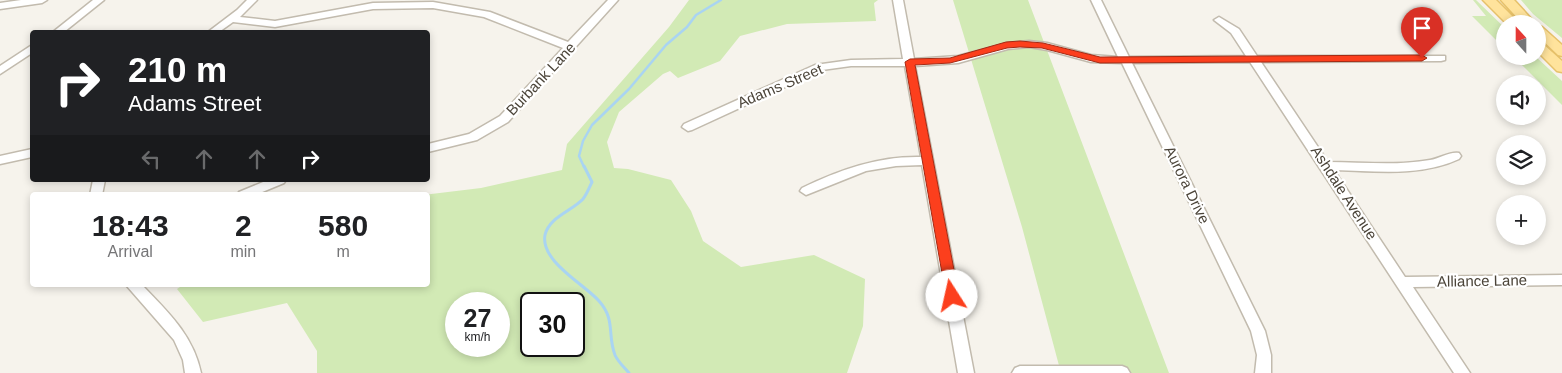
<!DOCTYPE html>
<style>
body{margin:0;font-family:Arial,sans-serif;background:#f2f2f2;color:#202124;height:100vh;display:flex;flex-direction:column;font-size:19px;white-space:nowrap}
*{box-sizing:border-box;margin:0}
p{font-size:16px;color:#757577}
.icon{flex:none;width:28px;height:28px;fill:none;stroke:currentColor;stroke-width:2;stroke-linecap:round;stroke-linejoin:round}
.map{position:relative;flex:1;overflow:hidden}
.drawer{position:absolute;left:30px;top:192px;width:400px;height:95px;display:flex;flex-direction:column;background:#fff;border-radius:5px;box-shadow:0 2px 8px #0003}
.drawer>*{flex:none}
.hud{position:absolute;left:30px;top:30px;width:400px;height:152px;border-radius:5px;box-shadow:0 2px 8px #0003;background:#202124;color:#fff;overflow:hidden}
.needle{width:32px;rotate:339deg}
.buttons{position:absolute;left:1496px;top:15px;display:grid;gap:10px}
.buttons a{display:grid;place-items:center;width:50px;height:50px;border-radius:50%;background:#fff;box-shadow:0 2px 8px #0003;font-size:25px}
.speed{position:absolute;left:445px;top:292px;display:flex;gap:10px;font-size:25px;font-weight:700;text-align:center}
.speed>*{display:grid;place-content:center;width:65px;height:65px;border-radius:50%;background:#fff;box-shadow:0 2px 8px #0003;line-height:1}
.speed small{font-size:12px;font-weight:400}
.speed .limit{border:2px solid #111;border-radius:8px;background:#fff;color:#111}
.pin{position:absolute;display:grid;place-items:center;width:42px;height:42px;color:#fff;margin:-51px -21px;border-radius:50% 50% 50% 0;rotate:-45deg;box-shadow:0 0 5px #0007}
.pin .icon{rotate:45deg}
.me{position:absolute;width:55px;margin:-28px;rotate:350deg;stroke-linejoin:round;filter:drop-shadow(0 0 4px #0008)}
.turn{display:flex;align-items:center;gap:18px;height:105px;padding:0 15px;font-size:22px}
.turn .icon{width:65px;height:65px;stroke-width:2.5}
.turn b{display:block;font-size:35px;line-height:42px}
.lanes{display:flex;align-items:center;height:48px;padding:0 15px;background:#0003;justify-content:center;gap:25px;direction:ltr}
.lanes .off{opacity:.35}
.eta{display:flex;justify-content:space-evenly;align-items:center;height:85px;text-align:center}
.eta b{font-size:30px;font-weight:700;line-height:35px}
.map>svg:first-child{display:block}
.green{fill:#d2eab5;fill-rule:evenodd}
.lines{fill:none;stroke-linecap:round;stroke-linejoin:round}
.stream-far1{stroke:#a9d4f2;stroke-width:2.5}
.stream{stroke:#a9d4f2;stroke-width:3}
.minor-casing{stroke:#c2bbae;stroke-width:3}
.major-casing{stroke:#e6c16a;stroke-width:3}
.minor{fill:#fff;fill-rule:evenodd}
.major{fill:#ffe39c;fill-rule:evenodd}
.route{fill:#fc3f1d;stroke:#a42913}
.labels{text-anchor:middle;stroke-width:4.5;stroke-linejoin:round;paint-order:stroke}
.street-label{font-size:15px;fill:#4b4439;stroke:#fff}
</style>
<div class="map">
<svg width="1562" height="373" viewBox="0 0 1562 373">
<rect width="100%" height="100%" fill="#f6f3ec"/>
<!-- green -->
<path class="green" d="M689 0H878L874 3 876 21 787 24 740 36 720 61 678 78 670 71 663 74 619 112 607 142 614 168 628 169 671 180 691 211 703 241 741 267 814 255 865 279 863 326 847 373H317V351L287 303 203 322 177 289 183 285H428V195H423L481 188 562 170 567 144 669 27ZM456 304H499V346H456ZM531 304H574V346H531Z
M953 0H1028L1169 373H1061L1022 227Z
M1473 0H1476L1505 28V49L1472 16H1486Z
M1521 0H1562V38L1533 14Z
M1513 56H1535L1562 81V105Z"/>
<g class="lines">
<!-- stream-far1 -->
<path class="stream-far1" d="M584 167 579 156 583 141 592 125 629 89 666 45 687 27 696 15 721 0"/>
<!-- stream -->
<path class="stream" d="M584 166 592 182C589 188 587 194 583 199 572 211 549 217 545 235 540 261 584 284 599 301 616 320 607 335 615 355 618 362 624 367 629 373"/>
<defs>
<path id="minor" d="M21 0H47L42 3 0 9V3Z
M93 0H104L64 32H53Z
M247 0H257L240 17 275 21 373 3 433 2 490 12 568 42 608 0H618L508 122 477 140 428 152V144L469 134 500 116 563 48 484 17 433 8 373 9 275 27 233 22 219 32H208L237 10Z
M893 0H903L914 59 958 56 1008 43 1029 41 1047 43 1091 55 1118 57 1091 0H1101L1129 57 1246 56 1231 33 1214 20 1219 17 1239 29 1257 56H1445V60L1441 61 1261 62 1328 162C1362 162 1396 166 1430 160 1439 159 1450 151 1459 153L1461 156 1459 159C1421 177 1375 171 1334 170L1405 277 1562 275V285L1413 287 1470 373H1454L1250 62 1132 63 1265 331 1271 355V373H1255L1257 355 1251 331 1122 63 1091 62 1047 50 1029 47 1008 49 958 63 915 66 974 373H958L922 165 896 166 866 171 806 195 800 191 802 188C839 170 878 156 921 157L905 66H851L822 70 692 130 688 131 682 127 684 124 815 65 851 60 903 59Z
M32 45V53L0 74V66Z
M32 149V157L0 164V156Z
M93 180H105L102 195H90Z
M268 180H286L284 183 255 195H237L239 192Z
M126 285H142C168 312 193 335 201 373H185L183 360 174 340Z
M1020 366H1122L1127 368 1130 373H1012L1015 368Z"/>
<path id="major" d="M1483 0H1496L1520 24H1507Z
M1501 0H1514L1536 24H1523Z
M1538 26 1542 27 1562 45V56L1558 55 1538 36Z
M1538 42 1542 43 1562 61V72L1557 71 1538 52Z"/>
</defs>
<!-- minor casing -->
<use href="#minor" class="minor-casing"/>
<!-- major casing -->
<use href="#major" class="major-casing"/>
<!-- minor -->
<use href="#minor" class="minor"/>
<!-- major -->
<use href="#major" class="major"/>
</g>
<!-- route -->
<path class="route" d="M1020 41 1043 43 1100 57 1422 55 1427 58 1422 61 1100 63 1042 48 1020 47 1007 48 950 63 915 65 959 296 952 301 946 296 905 62 910 59 950 58 1006 42Z"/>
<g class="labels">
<!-- street labels -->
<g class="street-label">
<text transform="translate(541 79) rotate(-47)" y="5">Burbank Lane</text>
<text transform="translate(780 86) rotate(-23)" y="5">Adams Street</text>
<text transform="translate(1187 185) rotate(64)" y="5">Aurora Drive</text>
<text transform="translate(1344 193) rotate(57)" y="5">Ashdale Avenue</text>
<text transform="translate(1482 281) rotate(-1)" y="5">Alliance Lane</text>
</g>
</g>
</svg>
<div class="buttons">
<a><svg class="needle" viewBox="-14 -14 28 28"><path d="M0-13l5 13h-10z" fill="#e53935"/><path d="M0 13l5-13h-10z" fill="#757577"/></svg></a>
<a><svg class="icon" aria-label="sound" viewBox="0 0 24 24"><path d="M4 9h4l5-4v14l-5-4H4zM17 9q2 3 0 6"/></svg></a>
<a><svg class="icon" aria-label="layers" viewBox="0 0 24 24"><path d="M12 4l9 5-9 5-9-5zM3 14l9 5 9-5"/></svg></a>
<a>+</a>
</div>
<div class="speed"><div>27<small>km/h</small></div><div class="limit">30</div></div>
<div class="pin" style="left:1422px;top:58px;background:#d93025"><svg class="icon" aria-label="arrive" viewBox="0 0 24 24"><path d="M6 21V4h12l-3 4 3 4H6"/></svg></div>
<svg class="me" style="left:952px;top:296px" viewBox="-20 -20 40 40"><circle r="19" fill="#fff"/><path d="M0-13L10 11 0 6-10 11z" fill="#fc3f1d"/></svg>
<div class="hud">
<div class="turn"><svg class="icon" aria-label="right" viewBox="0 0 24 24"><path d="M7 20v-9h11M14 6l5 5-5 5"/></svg><div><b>210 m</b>Adams Street</div></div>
<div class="lanes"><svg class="icon off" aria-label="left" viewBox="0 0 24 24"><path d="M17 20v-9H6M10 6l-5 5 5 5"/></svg><svg class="icon off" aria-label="ahead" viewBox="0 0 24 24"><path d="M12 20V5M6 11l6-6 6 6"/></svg><svg class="icon off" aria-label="ahead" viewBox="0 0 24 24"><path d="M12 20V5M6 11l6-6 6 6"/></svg><svg class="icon" aria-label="right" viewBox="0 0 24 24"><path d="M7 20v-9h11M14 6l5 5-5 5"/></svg></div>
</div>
<section class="drawer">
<div class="eta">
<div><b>18:43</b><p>Arrival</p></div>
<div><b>2</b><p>min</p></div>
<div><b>580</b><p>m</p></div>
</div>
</section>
</div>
